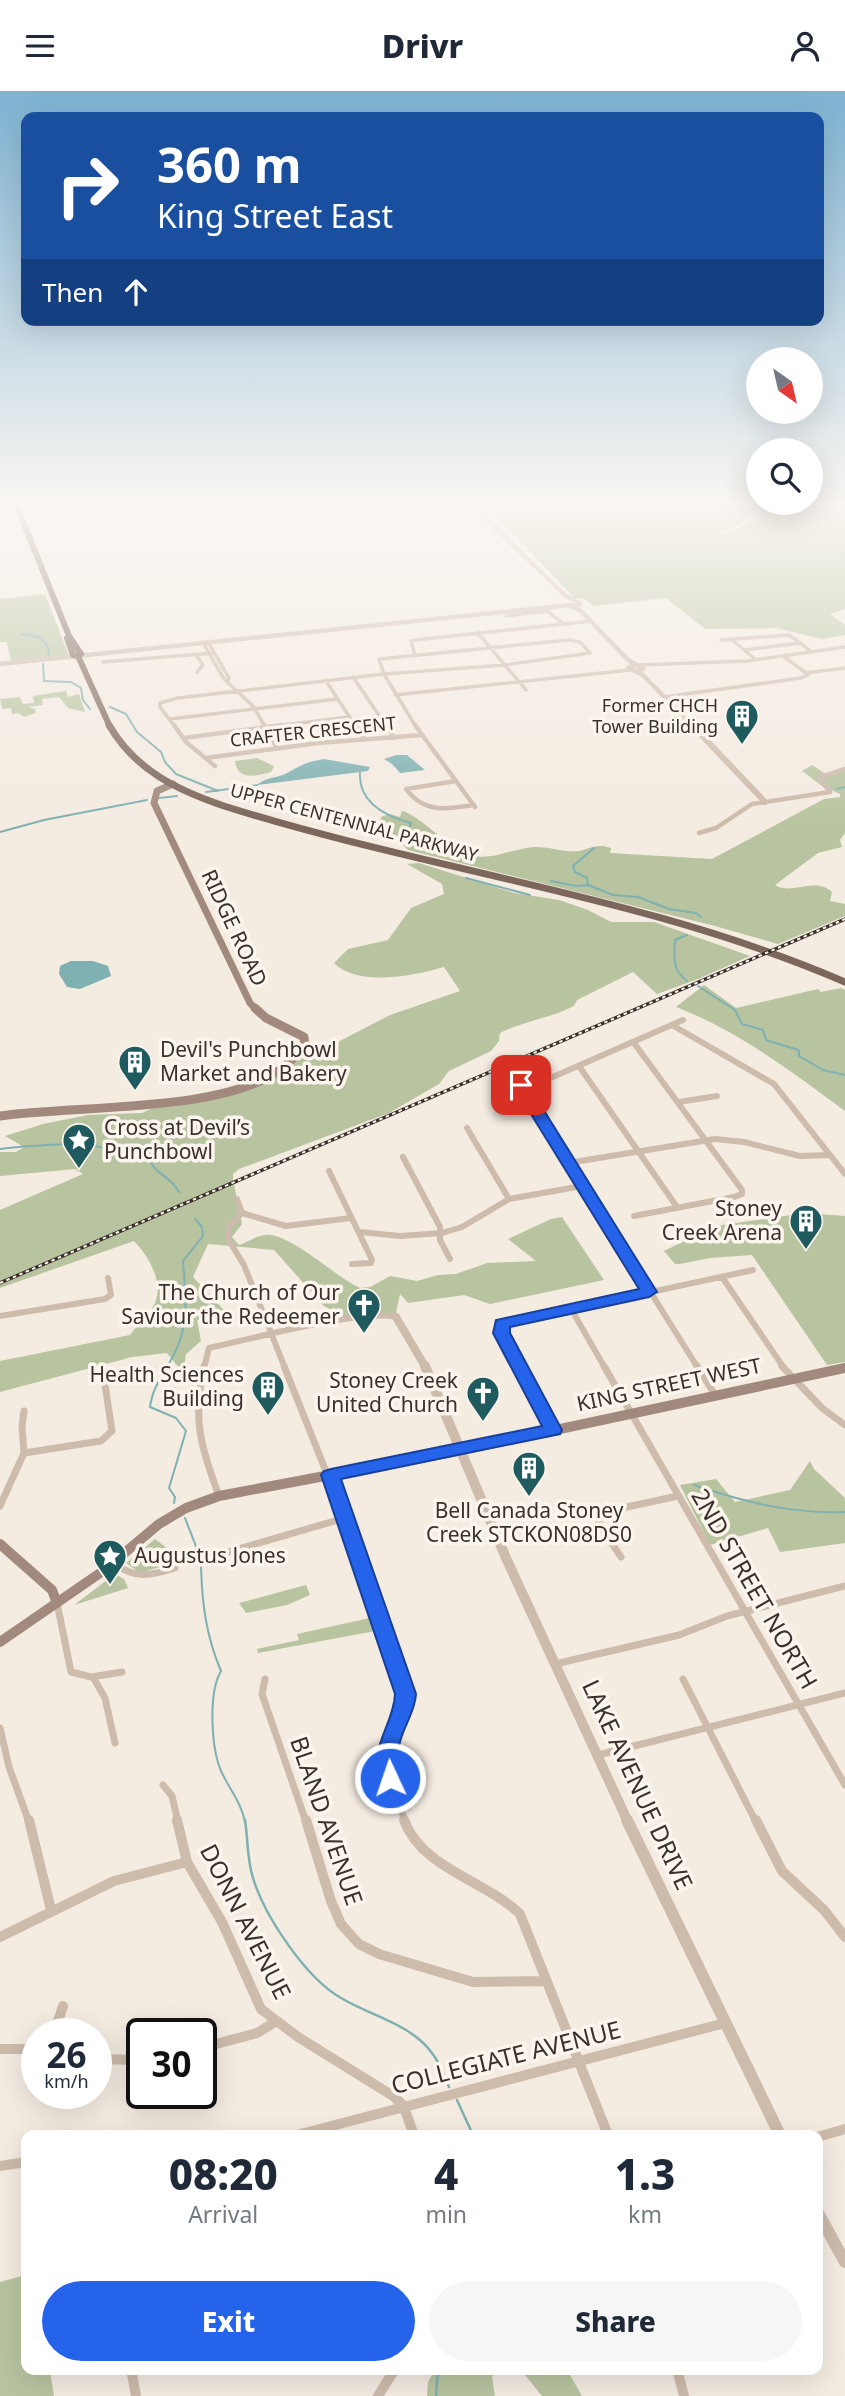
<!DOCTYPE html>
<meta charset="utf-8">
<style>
body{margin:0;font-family:"Noto Sans",sans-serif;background:#f6f6f7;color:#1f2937;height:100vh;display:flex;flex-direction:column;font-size:26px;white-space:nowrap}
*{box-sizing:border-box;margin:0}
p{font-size:23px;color:#747a83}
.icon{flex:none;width:38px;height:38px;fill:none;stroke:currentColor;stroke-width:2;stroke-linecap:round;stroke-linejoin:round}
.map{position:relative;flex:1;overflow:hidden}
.panel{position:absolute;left:21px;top:2039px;width:802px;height:245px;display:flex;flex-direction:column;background:#fff;border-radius:14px;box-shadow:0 7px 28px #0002}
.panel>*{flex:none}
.banner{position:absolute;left:21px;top:21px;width:803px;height:214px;border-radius:14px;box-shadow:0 7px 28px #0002;background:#1a4fa0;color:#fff;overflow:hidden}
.needle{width:46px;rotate:146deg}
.fabs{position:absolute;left:746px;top:256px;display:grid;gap:14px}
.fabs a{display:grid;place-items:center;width:77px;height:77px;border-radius:50%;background:#fff;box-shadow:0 7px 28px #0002;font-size:35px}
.speed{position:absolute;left:21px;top:1927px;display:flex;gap:14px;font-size:35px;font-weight:700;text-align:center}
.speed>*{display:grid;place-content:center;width:91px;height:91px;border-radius:50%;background:#fff;box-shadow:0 7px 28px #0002;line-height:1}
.speed small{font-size:18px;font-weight:400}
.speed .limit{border:4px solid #111;border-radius:10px;background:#fff;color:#111}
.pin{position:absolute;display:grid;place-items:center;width:60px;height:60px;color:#fff;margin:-30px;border-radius:14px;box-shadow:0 4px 10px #0006}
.me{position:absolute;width:77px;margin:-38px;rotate:357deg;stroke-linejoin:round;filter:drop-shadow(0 0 5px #0008)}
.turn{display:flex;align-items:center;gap:24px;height:147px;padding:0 21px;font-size:32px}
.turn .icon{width:91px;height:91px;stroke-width:2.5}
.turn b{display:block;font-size:49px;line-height:60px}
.then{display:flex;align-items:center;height:66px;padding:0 21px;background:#0003;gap:14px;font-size:26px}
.eta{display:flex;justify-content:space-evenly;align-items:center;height:119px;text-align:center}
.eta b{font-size:42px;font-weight:800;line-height:49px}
.button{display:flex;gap:14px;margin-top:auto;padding:14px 21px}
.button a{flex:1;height:80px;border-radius:42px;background:#2563eb;color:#fff;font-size:28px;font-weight:800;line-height:80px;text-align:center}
.button a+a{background:#f6f6f7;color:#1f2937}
header{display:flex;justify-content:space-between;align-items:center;height:91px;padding:0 21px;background:#fff;font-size:32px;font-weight:800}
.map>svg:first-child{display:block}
.green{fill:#b8c4a0}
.water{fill:#7fb0b2}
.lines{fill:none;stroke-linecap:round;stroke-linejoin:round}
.stream-far1{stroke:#7fb0b2;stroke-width:2}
.stream{stroke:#7fb0b2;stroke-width:2.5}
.minor-far4{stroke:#cdbbac;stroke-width:3.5}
.minor-far3{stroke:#cdbbac;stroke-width:4.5}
.minor-far2{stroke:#cdbbac;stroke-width:6}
.minor-far1{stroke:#cdbbac;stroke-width:7}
.minor{stroke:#cdbbac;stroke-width:10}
.tertiary-far4{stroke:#cdbbac;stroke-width:4.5}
.tertiary-far3{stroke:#cdbbac;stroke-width:6}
.tertiary-far2{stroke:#cdbbac;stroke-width:8}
.tertiary-far1{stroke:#cdbbac;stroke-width:10}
.tertiary{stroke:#cdbbac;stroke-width:12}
.secondary-far2{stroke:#a18a7d;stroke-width:7}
.secondary-far1{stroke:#a18a7d;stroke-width:9}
.secondary{stroke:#a18a7d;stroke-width:10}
.primary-far1{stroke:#7d675c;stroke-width:6}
.primary{stroke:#7d675c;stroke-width:7}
.rail-casing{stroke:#3b302b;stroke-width:3.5}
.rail{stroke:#fbf5ee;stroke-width:2;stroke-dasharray:3.5;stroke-linecap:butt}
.route{fill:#2563eb;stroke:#184099;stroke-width:2}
.labels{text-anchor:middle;stroke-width:7;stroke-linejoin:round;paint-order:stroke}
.far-poi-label{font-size:18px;fill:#3b302b;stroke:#fbf5ee;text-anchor:end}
.far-street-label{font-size:18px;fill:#3b302b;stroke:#fbf5ee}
.street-label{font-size:21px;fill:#3b302b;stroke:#fbf5ee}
.poi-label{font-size:21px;fill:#3b302b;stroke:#fbf5ee;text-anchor:end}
.near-street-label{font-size:24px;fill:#3b302b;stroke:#fbf5ee}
</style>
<header><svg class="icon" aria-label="menu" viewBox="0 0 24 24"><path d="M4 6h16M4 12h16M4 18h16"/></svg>Drivr<svg class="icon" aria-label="person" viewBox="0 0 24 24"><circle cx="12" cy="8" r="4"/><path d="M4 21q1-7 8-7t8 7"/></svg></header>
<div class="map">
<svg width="845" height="2305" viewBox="0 0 845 2305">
<rect width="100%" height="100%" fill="#f4ebe1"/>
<!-- green -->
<path class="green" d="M485 413H742L751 424 733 437 718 442C734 443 745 435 757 425L756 418 751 413H845V518L830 523 845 534V544L821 548 776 537 705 538 666 507 593 515 583 507H574Z
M45 503 69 565 11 571 7 551H0V508Z
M66 600 68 606 79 603 85 621 68 617 59 606 42 608 43 614 28 616 35 618 36 622 24 626 18 622 12 623 11 617 2 618 0 608 20 606 23 613 34 612 33 605Z
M257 667 274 675 271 681C257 685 237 690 235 670Z
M812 674 824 682 845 680V742L840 749 842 756 818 762 775 794C792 805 814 785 832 801L830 810 845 813V825L778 853 715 835 408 759 380 732 381 726 389 723 400 726 402 720C411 720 449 752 453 759 489 774 500 760 534 756 549 755 565 762 579 760 591 757 598 752 611 757L610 762 712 768 824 708 840 706V703L822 695 802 680Z
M419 772 514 802 559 809 588 819 611 831H654L750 865 698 888 657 903 633 881 577 909 574 915C551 927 524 930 500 942L499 950 491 960 449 980 439 993 389 1022 239 1078 233 1083V1088L242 1133 232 1146 239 1154C247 1151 256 1145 265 1144 289 1141 337 1187 360 1197L370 1196 390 1185 417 1190 438 1184 456 1183 487 1172 536 1170 508 1148 551 1128 562 1126 604 1189 490 1213 464 1204 408 1212 400 1203 396 1222 353 1230 324 1215 274 1159 208 1153 193 1186 224 1219 215 1227 197 1229 201 1250 186 1263 183 1282 167 1262 132 1266 0 1301V1270L130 1244C137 1234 150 1223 155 1212 164 1190 148 1165 134 1150L0 1197V1119L83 1083 75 1078 0 1085V1061H16L24 1056 5 1045 43 1033 88 1024 142 1022 162 1013 266 988 294 973 313 953 323 956 336 952 390 924 460 900 444 876C414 885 357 896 334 872L348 858 388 849 411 817 444 803 442 793 407 773Z
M704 894 736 917 818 898 821 901 841 897 845 899V1020C792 981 737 939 676 916Z
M805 1122 845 1125V1271L827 1274 752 1164 710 1167 680 1173H675L664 1160 715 1135Z
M810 1370 814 1378 845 1407V1452L780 1461 768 1437 710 1454 680 1394 716 1388 735 1411 790 1399Z
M155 1448 183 1469 140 1482 126 1472Z
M115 1483 124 1488 128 1497 74 1514Z
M306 1494 310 1504 287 1514 246 1522 239 1512Z
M370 1527 375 1540 258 1562 257 1558 299 1549 297 1543Z
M26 2184V2278L50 2279 54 2305H0V2191Z
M435 2278 497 2279 492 2286 495 2305H427L428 2291Z
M521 2279H567L582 2305H542Z"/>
<!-- water -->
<path class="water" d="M396 664H407L425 679 400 682 392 673 384 668Z
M324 668 370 676 368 680 257 694C265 686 279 687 289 681 302 674 306 671 324 668Z
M93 870 108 875 111 885 80 898 67 896 59 883 60 875 71 870Z"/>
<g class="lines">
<!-- stream-far1 -->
<path class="stream-far1" d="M22 543 28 544
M30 544 42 547 48 556 49 566
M43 573 44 590 71 591 81 597 83 609 90 618
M110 616 126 623 137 641 161 661 165 671 176 683 218 700
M360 681C358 711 385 725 411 732L406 745 424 752 425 757
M837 698 845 696
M206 701 257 694
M159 707 177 705
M0 741 44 729 147 709
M466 787 530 804
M551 790 576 795 588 794 613 804 638 806 669 818 696 822 701 826
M588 794 587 787 575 781 573 775 594 757
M687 844 675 849C674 866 672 879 687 890
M698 895 735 919 742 933 763 939 766 949 795 958 799 960V965L823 979 845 984
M0 1058C57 1052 96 1048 150 1070 157 1085 170 1084 179 1101
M694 1394C744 1411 792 1423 845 1421
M174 1412 175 1406 169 1397 186 1340 176 1327 150 1316C153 1291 171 1275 179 1252 189 1225 185 1198 183 1170L203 1145 202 1136 195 1128
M185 1427 199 1463
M201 1475C202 1512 206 1545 221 1580 208 1602 211 1659 222 1682 230 1699 241 1711 245 1731"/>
<!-- stream -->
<path class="stream" d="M245 1729C248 1748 247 1769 253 1787 265 1826 306 1887 341 1907 371 1925 411 1933 432 1962 440 1972 444 1985 449 1996
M457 2009 473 2044
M436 2305 438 2278"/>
<!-- minor-far4 -->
<path class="minor-far4" d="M506 525 547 520 564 533
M478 542 526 599
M731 548 755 568
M569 549 580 551 590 562 505 574 384 583 379 568Z
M721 549 789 544 812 561
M208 551 229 587 228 590
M203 552 224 588 254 616 265 636
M745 559 800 552
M196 564 203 574 197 581
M415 565 411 550 415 549 591 530
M783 565 806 582
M103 571 214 562
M639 574 747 570 845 556
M806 582 845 577
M384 583 416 636
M353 586 387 636
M326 590 356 636
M395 604 630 579
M664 606 801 587 808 584 806 582
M170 628 337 608
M175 636 160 616V612L178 607 384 583
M268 636 349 626"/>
<!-- minor-far3 -->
<path class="minor-far3" d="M174 634 186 651 215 675
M264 634 277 657
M355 634 364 648
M386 634 394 647
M415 634 475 716
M183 647 282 634
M206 667 318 652 422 644
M456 690 406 698C425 723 446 718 474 714
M699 742 716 737 752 713 830 701 819 687 845 678"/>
<!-- minor-far2 -->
<path class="minor-far2" d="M672 934 774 993 845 1083
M634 952 742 1099V1103L734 1106 634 1125
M579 975 677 1116
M521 994 698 1277
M523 999 683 929
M679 1011 717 1005
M467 1037 509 1108
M403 1066 440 1136V1149L450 1168
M568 1072 715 1048 744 1051 800 1065 830 1064
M329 1080 372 1169 371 1172 352 1173
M237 1108 242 1122 229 1135 228 1148 244 1174 285 1277
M242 1122 286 1135 351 1127
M360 1141 400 1145 442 1142 462 1136 509 1108 582 1095
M722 1186 784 1277
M570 1216 605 1277
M0 1225 105 1208 111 1204 108 1187
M204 1277 209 1257C247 1249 365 1217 396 1226
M520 1277 501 1242 502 1233 753 1179"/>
<!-- minor-far1 -->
<path class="minor-far1" d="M204 1275C192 1329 201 1355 219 1405
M284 1275 325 1378 334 1391 405 1603 390 1648 387 1670 405 1731
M519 1275 553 1339
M604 1275 845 1694
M697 1275 715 1304
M782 1275 822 1317 845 1334
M24 1320 22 1335 24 1362
M0 1415 24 1362 101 1350 112 1340 105 1294 106 1280
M621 1466 599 1433V1422L678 1405
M204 1468 345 1427
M113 1472C135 1488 150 1485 175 1477
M57 1512 71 1581 91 1586 122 1581
M555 1573 679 1544 727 1525 845 1495
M93 1586 105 1607 115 1652
M265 1588 262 1603 306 1731
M683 1588 756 1731
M0 1637 9 1676 29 1731
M598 1664 845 1602
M163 1694 172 1705 178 1731"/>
<!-- minor -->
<path class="minor" d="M29 1729 51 1819
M177 1729 187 1771 222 1831 261 1918 298 1946 393 2005 403 2014 414 2044
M306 1729 331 1810 341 1833 359 1853 379 1863 473 1891 546 1890
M404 1729C422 1778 485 1789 520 1823L608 2044
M756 1729 782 1780 824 1819 845 1846
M0 1846 114 1790 187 1771
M54 1942 63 1915
M201 1957 257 1942 275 1931
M0 1958H37
M96 1968 142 1969
M297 2044 725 1932
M817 2046 845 2038
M0 2075 26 2071
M131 2278 136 2305
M677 2278 684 2305
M378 2305 395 2278"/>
<!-- tertiary-far4 -->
<path class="tertiary-far4" d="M470 413 566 505 576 510
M570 515 580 519 628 569 637 574
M0 573 580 513 576 510
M634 574 642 575 643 578 635 580 628 577Z
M635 580 643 584 693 636"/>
<!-- tertiary-far3 -->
<path class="tertiary-far3" d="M692 634 765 711"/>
<!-- tertiary-far2 -->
<path class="tertiary-far2" d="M396 1226 426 1277"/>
<!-- tertiary-far1 -->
<path class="tertiary-far1" d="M425 1275 506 1467 628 1731"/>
<!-- tertiary -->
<path class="tertiary" d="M627 1729 780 2044
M817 2120 845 2171"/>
<!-- secondary-far2 -->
<path class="secondary-far2" d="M173 693 157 700 154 712 250 912 257 919"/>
<!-- secondary-far1 -->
<path class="secondary-far1" d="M0 1025C74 1014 224 1022 281 978 290 972 297 963 305 956L304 946 266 927 255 917"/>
<!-- secondary -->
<path class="secondary" d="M0 1453 52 1499 57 1512
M0 1551 103 1480 159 1433 186 1417 219 1405 452 1361 845 1277"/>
<!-- primary-far1 -->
<path class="primary-far1" d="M16 413 69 545 81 563 78 565
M69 545 67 547 73 564 78 565 110 636"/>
<!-- primary -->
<path class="primary" d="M109 634C135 679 177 699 224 715 429 780 647 805 845 891"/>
<defs>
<path id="rail" d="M0 1192 845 828"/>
</defs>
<!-- rail casing -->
<use href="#rail" class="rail-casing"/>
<!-- rail -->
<use href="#rail" class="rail"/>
</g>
<!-- sky -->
<linearGradient id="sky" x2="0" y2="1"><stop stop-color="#7eb2d2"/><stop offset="0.56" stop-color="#faf6f2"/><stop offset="1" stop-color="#faf6f2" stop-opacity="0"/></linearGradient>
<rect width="845" height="735" fill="url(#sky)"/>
<!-- route -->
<path class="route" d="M521 990 528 994 657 1201 649 1206 510 1236V1242L562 1339 560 1343 341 1388 416 1603C415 1622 402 1637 399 1655 396 1668 404 1682 398 1693L390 1696 383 1693C365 1659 394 1635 395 1603L321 1384 324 1380 331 1378 542 1335 493 1242 496 1229 639 1198 513 994Z"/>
<!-- icons -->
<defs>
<symbol id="building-pin" viewBox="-11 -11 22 30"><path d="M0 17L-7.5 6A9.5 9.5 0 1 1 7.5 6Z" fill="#1f5a5e" stroke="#fbf5ee"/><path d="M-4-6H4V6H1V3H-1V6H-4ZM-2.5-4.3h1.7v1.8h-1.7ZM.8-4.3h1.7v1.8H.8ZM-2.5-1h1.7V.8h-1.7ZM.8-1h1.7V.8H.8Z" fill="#fff"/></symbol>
<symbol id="sight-pin" viewBox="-11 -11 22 30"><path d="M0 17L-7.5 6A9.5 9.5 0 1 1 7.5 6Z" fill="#1f5a5e" stroke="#fbf5ee"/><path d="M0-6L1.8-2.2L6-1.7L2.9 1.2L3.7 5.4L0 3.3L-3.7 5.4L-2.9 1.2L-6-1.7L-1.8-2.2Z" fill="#fff"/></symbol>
<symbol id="church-pin" viewBox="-11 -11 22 30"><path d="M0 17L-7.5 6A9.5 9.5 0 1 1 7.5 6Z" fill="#1f5a5e" stroke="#fbf5ee"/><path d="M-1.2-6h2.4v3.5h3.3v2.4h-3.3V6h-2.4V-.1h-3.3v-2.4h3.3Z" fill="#fff"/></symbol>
</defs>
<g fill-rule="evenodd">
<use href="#building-pin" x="723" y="606" width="38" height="52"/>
<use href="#building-pin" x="116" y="952" width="38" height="52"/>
<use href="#sight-pin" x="60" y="1030" width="38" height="52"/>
<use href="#building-pin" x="787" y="1111" width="38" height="52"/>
<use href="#church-pin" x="345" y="1195" width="38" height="52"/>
<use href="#building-pin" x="249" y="1277" width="38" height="52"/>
<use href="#church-pin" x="464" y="1283" width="38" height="52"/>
<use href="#building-pin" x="510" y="1358" width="38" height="52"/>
<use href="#sight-pin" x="91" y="1446" width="38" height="52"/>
</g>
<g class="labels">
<!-- far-poi labels -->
<g class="far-poi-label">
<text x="718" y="621">Former CHCH<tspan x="718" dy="21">Tower Building</tspan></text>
</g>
<!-- far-street labels -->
<g class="far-street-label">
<text transform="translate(313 641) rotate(-6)" y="6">CRAFTER CRESCENT</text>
<text transform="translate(354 732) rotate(15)" y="6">UPPER CENTENNIAL PARKWAY</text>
</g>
<!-- street labels -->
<g class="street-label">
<text transform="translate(234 837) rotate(65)" y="7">RIDGE ROAD</text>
<text transform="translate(669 1294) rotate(-12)" y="7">KING STREET WEST</text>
</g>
<!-- poi labels -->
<g class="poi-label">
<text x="160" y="966" text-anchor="start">Devil's Punchbowl<tspan x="160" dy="24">Market and Bakery</tspan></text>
<text x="104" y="1044" text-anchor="start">Cross at Devil’s<tspan x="104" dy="24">Punchbowl</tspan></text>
<text x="782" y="1125">Stoney<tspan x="782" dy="24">Creek Arena</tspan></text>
<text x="340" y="1209">The Church of Our<tspan x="340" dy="24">Saviour the Redeemer</tspan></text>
<text x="244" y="1291">Health Sciences<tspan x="244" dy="24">Building</tspan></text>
<text x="458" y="1297">Stoney Creek<tspan x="458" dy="24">United Church</tspan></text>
<text x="529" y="1427" text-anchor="middle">Bell Canada Stoney<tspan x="529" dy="24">Creek STCKON08DS0</tspan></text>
<text x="134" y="1472" text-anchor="start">Augustus Jones</text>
</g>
<!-- near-street labels -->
<g class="near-street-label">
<text transform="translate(754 1498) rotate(60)" y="8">2ND STREET NORTH</text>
<text transform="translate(637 1694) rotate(65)" y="8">LAKE AVENUE DRIVE</text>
<text transform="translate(326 1730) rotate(71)" y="8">BLAND AVENUE</text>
<text transform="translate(245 1831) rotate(63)" y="8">DONN AVENUE</text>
<text transform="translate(506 1967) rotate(-14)" y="8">COLLEGIATE AVENUE</text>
</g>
</g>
</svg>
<div class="fabs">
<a><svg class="needle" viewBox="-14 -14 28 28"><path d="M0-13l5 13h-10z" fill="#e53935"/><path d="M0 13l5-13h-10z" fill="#747a83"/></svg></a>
<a><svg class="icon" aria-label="search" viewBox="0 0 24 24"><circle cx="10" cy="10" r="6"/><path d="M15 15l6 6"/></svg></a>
</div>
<div class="speed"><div>26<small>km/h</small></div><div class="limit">30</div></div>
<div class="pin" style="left:521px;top:994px;background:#d93025"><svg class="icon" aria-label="arrive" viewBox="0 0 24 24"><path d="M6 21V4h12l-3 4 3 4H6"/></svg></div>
<svg class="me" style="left:390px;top:1687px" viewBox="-20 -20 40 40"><circle r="17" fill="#2563eb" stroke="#fff" stroke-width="3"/><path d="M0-11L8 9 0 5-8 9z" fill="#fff"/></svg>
<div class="banner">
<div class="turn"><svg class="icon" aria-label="right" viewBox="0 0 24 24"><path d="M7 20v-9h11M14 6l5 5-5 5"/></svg><div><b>360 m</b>King Street East</div></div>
<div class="then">Then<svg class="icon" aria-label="ahead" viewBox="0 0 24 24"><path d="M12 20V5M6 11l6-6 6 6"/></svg></div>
</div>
<section class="panel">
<div class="eta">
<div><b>08:20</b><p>Arrival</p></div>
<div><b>4</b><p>min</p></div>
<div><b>1.3</b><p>km</p></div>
</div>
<div class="button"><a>Exit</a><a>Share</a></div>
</section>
</div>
